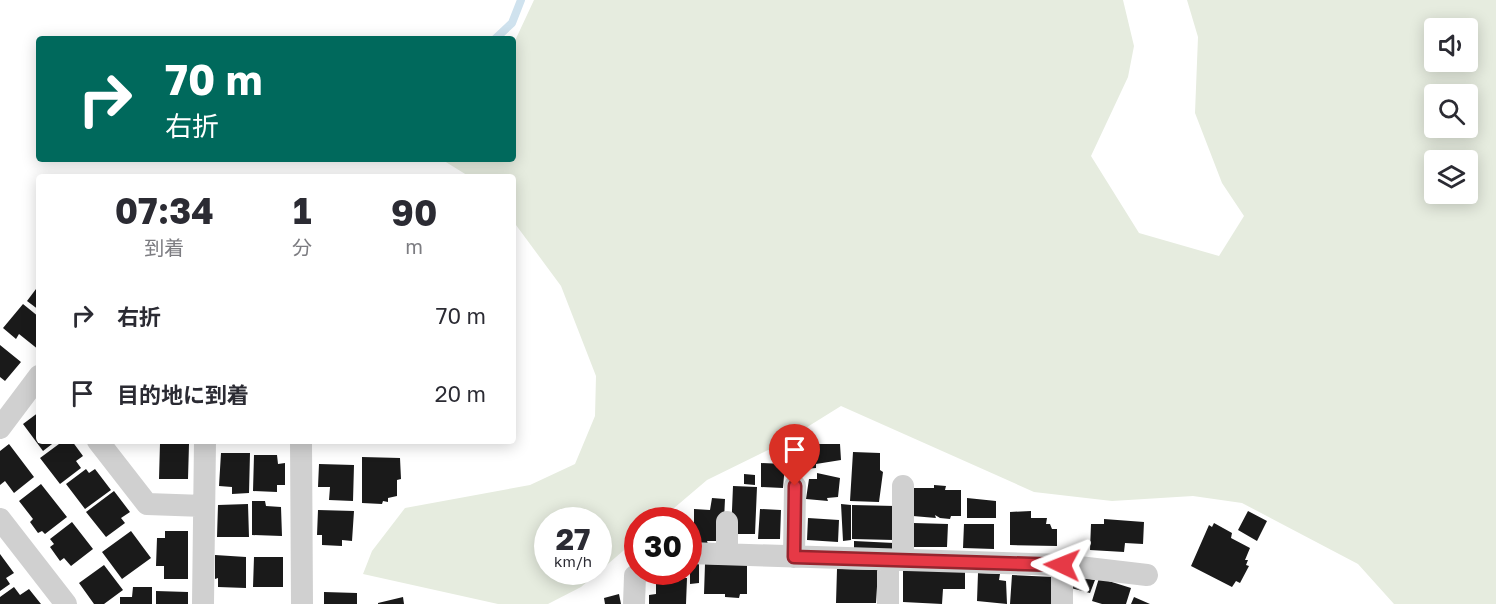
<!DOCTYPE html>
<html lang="ja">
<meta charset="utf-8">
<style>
body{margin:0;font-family:"Golos Text","Noto Sans JP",sans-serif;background:#f2f2f3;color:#2b2b33;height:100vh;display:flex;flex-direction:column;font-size:22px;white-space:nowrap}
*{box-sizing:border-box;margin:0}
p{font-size:20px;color:#7c7c81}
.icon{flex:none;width:33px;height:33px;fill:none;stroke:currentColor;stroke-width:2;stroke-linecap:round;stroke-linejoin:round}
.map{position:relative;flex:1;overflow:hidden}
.details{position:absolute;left:36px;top:174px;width:480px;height:270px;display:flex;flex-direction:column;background:#fff;border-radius:6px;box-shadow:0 3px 15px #0003}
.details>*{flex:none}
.guide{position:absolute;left:36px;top:36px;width:480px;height:126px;border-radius:6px;box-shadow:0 3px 15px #0003;background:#00695c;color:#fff;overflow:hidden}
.controls{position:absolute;left:1424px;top:18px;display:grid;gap:12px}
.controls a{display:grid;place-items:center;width:54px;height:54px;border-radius:6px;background:#fff;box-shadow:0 3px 15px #0003;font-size:30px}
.speed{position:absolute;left:534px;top:507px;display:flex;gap:12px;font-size:30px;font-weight:700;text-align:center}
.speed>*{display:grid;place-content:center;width:78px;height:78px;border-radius:50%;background:#fff;box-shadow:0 3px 15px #0003;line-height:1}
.speed small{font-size:15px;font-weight:400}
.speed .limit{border:9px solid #d22;background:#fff;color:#111}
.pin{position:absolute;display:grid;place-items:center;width:51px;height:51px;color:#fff;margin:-62px -26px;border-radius:50% 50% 50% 0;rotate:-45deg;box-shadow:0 0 6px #0007}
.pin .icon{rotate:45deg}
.me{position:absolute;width:66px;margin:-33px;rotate:272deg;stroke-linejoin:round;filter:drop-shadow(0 0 4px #0008)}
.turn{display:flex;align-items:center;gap:21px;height:126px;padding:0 30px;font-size:27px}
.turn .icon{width:78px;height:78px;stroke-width:2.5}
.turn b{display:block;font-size:42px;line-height:51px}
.eta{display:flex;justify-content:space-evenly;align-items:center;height:102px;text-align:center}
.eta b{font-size:36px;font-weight:700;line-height:42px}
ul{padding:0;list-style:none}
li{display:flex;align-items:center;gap:18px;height:78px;padding:0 30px}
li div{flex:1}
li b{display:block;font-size:22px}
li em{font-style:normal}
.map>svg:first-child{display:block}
.green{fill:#e6ecdf;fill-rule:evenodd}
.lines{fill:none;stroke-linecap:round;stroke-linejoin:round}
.stream{stroke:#cfe2ee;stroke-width:8}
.building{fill:#1a1a1a}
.street{stroke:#d0d0d0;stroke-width:22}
.route-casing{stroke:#96252e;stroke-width:15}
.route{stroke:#e63946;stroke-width:10}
</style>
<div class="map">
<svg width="1496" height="604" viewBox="0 0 1496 604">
<rect width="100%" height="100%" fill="#fff"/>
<!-- green -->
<path class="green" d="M534 0H1123L1134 46 1128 77 1091 156 1139 233 1219 256 1244 216 1222 183 1195 113 1198 37 1187 0H1496V604H1394L1358 564 1242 503 1193 496 1112 501 1034 492 841 406 780 444 707 480 660 520H638L637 539 581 587 548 604H498L363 574 372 551 405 508 530 485 575 464 595 416 596 376 561 286 513 221V177H470L441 159H513V45ZM1434 28H1467V62H1434ZM1434 94H1467V128H1434ZM1434 160H1467V194H1434ZM548 520H598V572H548Z"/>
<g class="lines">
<!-- stream -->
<path class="stream" d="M495 39 512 23 521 0"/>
</g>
<!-- building -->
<path class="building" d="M39 285V310L27 301Z
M23 304 39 317V350L19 334 16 339 3 328Z
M0 345 21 362 5 381 0 377Z
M39 412V441H56L43 451 23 424Z
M63 441H72L83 456 76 461 81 468 60 484 40 458Z
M160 443 189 444 188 479H159Z
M9 444 34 477 14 493 5 481 0 485V451Z
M805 444H840L841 460 816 464V468L805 469Z
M853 452 880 453V470L883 472 879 502 850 501Z
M221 453H250L249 493 232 494V487L219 486Z
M254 455H277L278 464 285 463V485H277V492L253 491Z
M362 457 400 458 401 479 397 480V496L388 498V502L383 501 382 504 362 503Z
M761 463 785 464 783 488 761 487Z
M319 464 354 465 353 501 329 500 330 487H318Z
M86 469 89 473 95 469 111 490 85 509 66 484Z
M817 473 840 478 838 497 827 498 828 501 806 499 809 479H817Z
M744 474 755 475V485L744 484Z
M41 484 67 517 45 534 42 531 38 533 30 522 33 519 19 501Z
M934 485 946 486 945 490H961V516H951L950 519 940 518 935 515 936 518 913 516 914 488H934Z
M733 486 757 487 755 534H731Z
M114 491 130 512 121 518 125 523 106 537 86 512Z
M712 498 725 499 723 541H707L708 544H697V540H694V509L710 510Z
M967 498 996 501V518H967Z
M252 501H265L266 506 281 507 282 536 252 535Z
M248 504 249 537H217L218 505Z
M841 504 851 505V540L843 541Z
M852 505 895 506 894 540 852 539Z
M760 509 781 510 780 539H758Z
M318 510 354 511 352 541 342 540V546L322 545V535H317Z
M1031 511V518H1047L1046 524H1050L1052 529H1057V546L1010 545V512Z
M1248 511 1267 521 1257 541 1238 530Z
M808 518 839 520 838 542 807 540Z
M1104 519 1144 522 1143 544 1125 543 1124 552 1090 550 1091 524H1104Z
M72 522 93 549 71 566 64 558 60 561 50 547 54 544 50 539Z
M913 523 948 524 947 547H913Z
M1214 523 1232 533 1231 538 1250 548 1245 560H1248L1246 565 1249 566 1240 583 1236 581 1232 587 1191 566 1209 525 1212 527Z
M964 524H994V549L963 548Z
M131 531 151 558 122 579 102 552Z
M165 531H188V579H164V566H156L157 538H165Z
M854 541 894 543 895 550 854 548Z
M0 554 14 573 6 578 10 584 0 591Z
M215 555 246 557V588L218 587V578L215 579Z
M254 557H283V587H253Z
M690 564H699V583L690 584Z
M705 564 747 565V594H740L739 598 725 597V594H704Z
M104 565 123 590 104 604H94L79 583Z
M837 569 878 570 876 603H836Z
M903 569 965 572V589H943L942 604 903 602Z
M978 573 1000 574 999 580 1006 581 1007 604 977 601Z
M1012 575 1053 577 1052 604H1010Z
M1076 576 1095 580 1090 593 1071 588Z
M663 577 687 578 686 604H649V595L656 594V580Z
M1099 578 1131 588 1126 604H1102L1092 601Z
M14 587 20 595 29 589 41 604H0V597Z
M133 587H152V604H120V597H132Z
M156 591 188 592V604H156Z
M324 592 357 593V604H324Z
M619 594 621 604H605L604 598Z
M403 597 404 604H378V603Z
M1134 597 1150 604H1131Z"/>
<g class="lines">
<!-- street -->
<path class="street" d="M0 428 39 376
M98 441 147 504 204 506
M301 441 302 604
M0 519 66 604
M688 553 1062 565V604
M727 554V522
M794 557 795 486
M903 560V486
M1062 565 1147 575
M203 604 205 441
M634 604 635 576 641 572
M888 604V560"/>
</g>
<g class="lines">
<defs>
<path id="route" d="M795 486 794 557 1062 565"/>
</defs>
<!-- route casing -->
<use href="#route" class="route-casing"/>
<!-- route -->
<use href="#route" class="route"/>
</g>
</svg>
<div class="controls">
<a><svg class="icon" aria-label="sound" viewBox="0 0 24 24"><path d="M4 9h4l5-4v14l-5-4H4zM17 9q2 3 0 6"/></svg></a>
<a><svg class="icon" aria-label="search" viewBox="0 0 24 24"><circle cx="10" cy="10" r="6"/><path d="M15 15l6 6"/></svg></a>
<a><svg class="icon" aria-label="layers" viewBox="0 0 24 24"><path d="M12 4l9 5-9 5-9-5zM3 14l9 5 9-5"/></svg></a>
</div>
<div class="speed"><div>27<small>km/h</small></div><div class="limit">30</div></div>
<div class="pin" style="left:795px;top:486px;background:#d93025"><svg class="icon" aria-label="arrive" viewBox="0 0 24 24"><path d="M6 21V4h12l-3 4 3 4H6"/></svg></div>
<svg class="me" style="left:1062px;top:565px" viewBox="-20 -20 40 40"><path d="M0-17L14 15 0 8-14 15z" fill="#e63946" stroke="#fff" stroke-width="4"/></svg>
<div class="guide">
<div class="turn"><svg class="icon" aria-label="right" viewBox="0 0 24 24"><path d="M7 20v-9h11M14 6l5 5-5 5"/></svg><div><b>70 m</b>右折</div></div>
</div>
<section class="details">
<div class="eta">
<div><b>07:34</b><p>到着</p></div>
<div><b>1</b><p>分</p></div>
<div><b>90</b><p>m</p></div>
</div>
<ul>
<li><svg class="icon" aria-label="right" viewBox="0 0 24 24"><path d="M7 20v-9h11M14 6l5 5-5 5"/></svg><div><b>右折</b></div><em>70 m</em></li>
<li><svg class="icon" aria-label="arrive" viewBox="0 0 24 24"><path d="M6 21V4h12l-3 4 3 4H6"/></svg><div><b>目的地に到着</b></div><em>20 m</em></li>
</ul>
</section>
</div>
